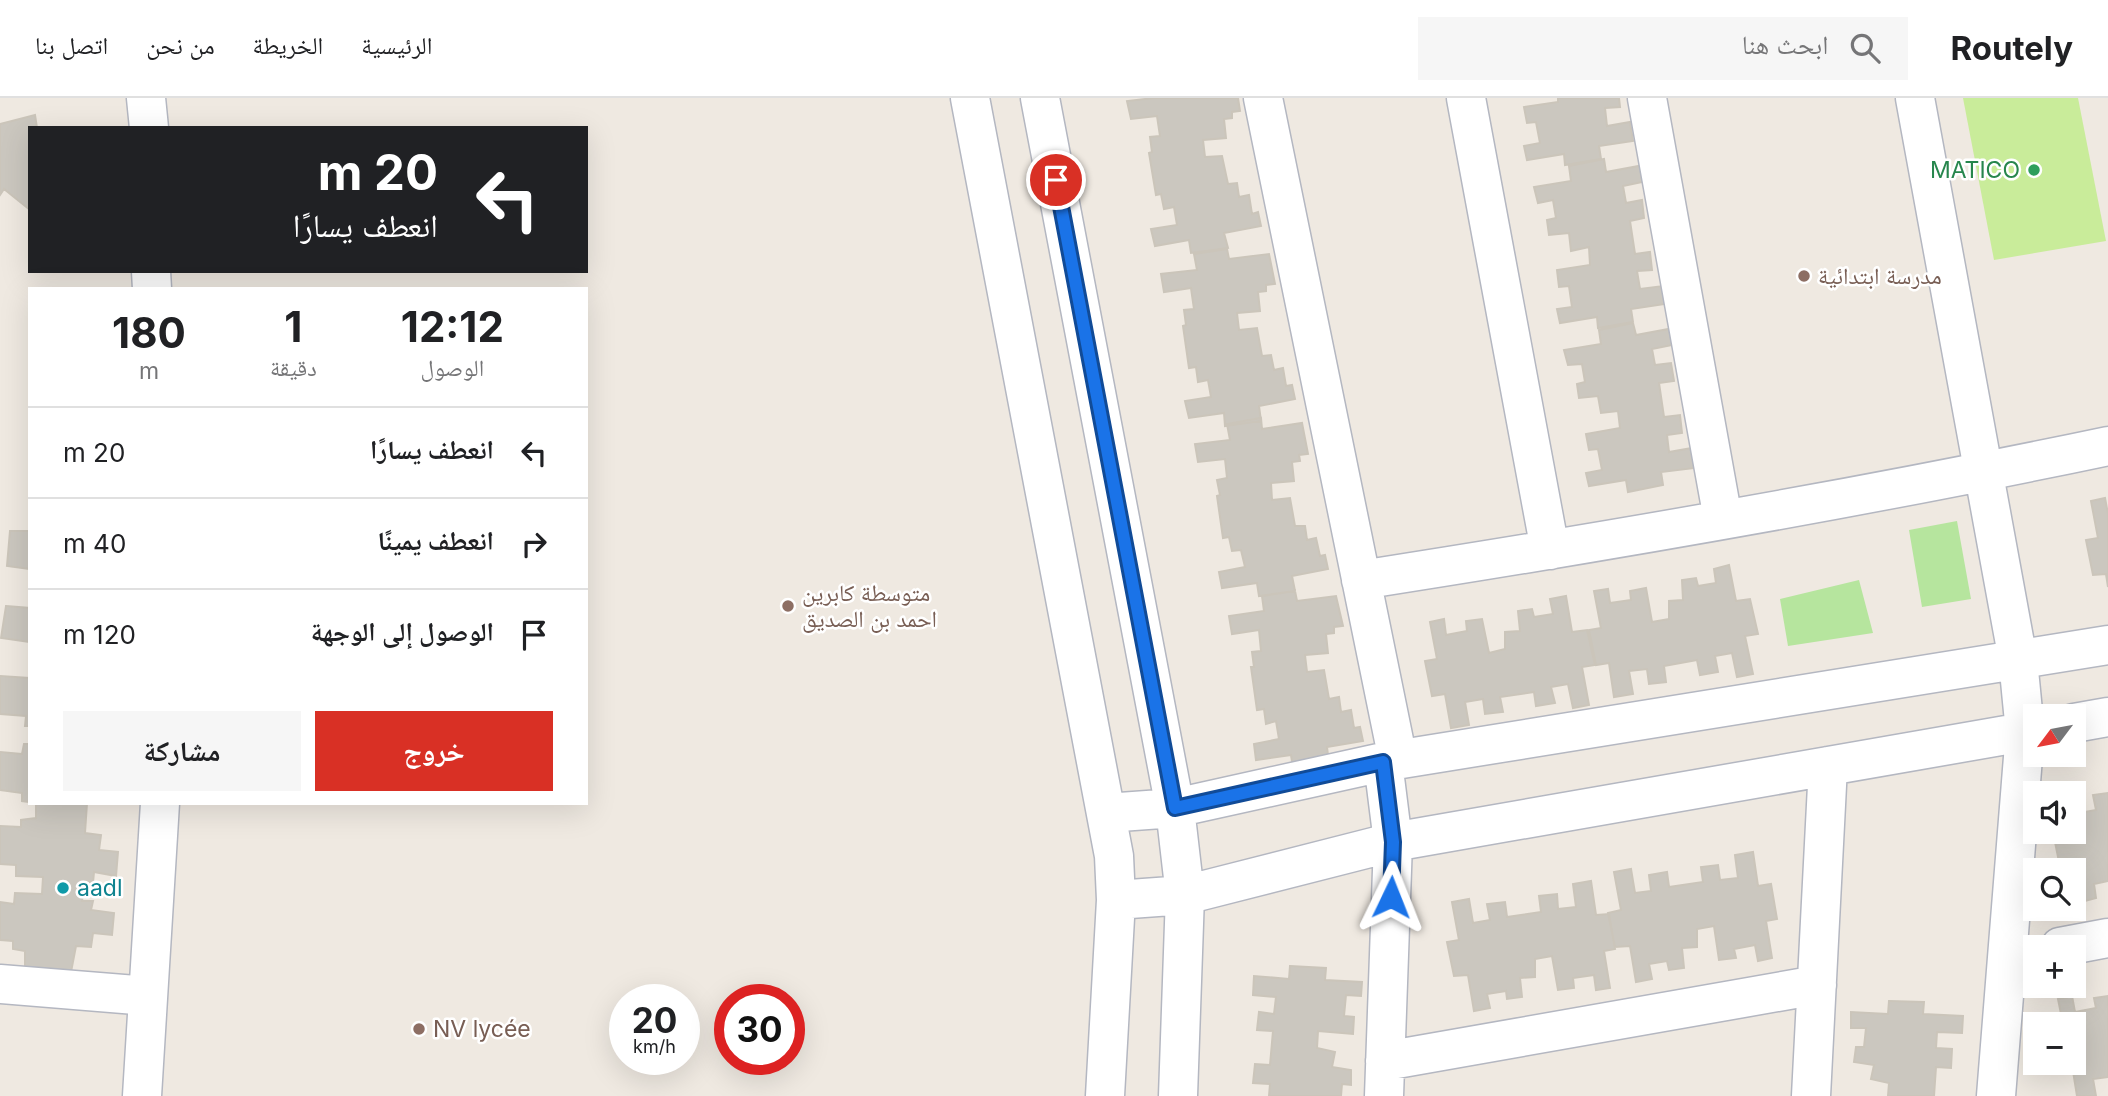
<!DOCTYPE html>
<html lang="ar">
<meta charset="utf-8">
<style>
body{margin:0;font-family:Inter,"Noto Naskh Arabic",sans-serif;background:#f6f6f6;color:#202124;direction:rtl;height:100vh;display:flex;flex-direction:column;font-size:26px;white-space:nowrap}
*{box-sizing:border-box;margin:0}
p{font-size:23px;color:#757577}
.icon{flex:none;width:38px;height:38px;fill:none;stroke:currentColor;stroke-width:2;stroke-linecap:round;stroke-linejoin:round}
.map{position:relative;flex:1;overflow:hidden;direction:ltr}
.details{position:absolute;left:28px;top:189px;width:560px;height:518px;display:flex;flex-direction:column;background:#fff;border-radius:0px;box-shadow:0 7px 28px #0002;direction:rtl}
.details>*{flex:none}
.banner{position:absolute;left:28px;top:28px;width:560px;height:147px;border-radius:0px;box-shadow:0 7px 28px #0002;direction:rtl;background:#202124;color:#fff;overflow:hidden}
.needle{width:46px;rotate:238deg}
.tools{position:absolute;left:2023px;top:606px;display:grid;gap:14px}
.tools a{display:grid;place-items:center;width:63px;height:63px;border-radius:0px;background:#fff;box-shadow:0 7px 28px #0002;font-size:35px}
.speed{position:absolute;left:609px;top:886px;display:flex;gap:14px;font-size:35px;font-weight:700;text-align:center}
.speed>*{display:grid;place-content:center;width:91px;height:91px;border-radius:50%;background:#fff;box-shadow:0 7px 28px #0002;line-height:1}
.speed small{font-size:18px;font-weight:400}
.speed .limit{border:10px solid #d22;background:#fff;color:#111}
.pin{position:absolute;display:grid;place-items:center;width:60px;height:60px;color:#fff;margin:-30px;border:4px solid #fff;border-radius:50%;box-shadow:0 2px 7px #0007}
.me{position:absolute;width:77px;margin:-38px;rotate:2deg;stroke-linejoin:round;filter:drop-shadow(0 0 5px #0008)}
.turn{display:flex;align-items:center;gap:24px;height:147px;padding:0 35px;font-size:32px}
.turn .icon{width:91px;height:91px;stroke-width:2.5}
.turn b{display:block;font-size:49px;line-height:60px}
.eta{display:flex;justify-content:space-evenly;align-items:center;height:119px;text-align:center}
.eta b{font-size:42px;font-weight:700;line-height:49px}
.primary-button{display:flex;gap:14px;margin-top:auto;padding:14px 35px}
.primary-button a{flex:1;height:80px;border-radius:0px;background:#d93025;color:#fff;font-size:28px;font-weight:700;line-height:80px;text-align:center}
.primary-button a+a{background:#f6f6f6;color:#202124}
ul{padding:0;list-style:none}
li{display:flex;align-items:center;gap:21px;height:91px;padding:0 35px;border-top:2px solid #e0e0e0}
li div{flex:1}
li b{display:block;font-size:26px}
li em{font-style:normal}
header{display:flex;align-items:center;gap:42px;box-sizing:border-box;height:98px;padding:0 35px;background:#fff;border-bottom:2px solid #e0e0e0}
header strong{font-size:33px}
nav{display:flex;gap:38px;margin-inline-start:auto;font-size:24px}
.search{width:490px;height:63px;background:#f6f6f6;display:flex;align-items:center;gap:18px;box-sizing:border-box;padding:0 24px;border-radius:0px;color:#757577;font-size:26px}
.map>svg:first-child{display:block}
.green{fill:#b6e59e}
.pitch{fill:#c9ec9a}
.building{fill:#cbc7bf;stroke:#cbc5ba;stroke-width:2}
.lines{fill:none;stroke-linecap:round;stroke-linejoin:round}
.minor-casing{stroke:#b4b7c1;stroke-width:41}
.minor{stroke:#fff;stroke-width:38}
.route-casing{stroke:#114b97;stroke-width:18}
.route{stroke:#1a73e8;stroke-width:12}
.leisure-dot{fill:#2e9e5b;stroke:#fff;stroke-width:2.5}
.education-dot{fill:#8d6e63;stroke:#fff;stroke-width:2.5}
.culture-dot{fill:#0f9aa8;stroke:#fff;stroke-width:2.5}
.labels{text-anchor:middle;stroke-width:5;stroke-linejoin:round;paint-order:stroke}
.leisure-label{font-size:23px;fill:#27864d;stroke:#fff;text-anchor:end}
.education-label{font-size:23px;fill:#785e54;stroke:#fff;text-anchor:start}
.culture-label{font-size:23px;fill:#0d838f;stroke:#fff;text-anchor:start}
</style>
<header>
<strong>Routely</strong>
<div class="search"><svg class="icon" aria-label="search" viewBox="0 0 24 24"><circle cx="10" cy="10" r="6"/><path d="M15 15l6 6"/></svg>ابحث هنا</div>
<nav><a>الرئيسية</a><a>الخريطة</a><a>من نحن</a><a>اتصل بنا</a></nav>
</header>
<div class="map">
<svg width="2108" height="998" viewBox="0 0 2108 998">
<rect width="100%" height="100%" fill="#efe9e1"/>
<!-- green -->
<path class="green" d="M1957 423 1971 501 1922 509 1909 432Z
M1859 482 1873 535 1788 548 1780 501Z"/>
<!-- pitch -->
<path class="pitch" d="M1963 0H2078L2106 143 1994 162Z"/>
<!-- building -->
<path class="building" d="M1154 0H1238L1240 13 1232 14V20L1224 21 1226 40 1203 42 1205 59 1222 58 1228 86 1237 85 1239 99 1249 97 1252 116 1258 114 1261 128 1224 135 1228 150 1191 155 1189 142 1155 148 1151 131 1177 127 1174 109 1164 111 1161 96 1156 97 1149 55 1152 54 1150 39 1160 38 1157 18 1131 21 1127 3Z
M1558 0H1619L1620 9 1605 10 1607 28 1630 24 1633 43 1599 48 1601 61 1565 67 1564 56 1527 62 1524 48 1540 45 1536 24 1527 25 1524 9 1558 4Z
M35 17 37 30H30V112L4 91 0 97V26Z
M1604 61 1606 74 1644 67 1647 83 1623 88 1626 105 1642 102 1644 120 1630 123 1635 156 1650 154 1652 172 1637 173 1640 191 1663 188 1665 206 1631 211 1633 224 1598 230 1597 219 1560 225 1557 211 1572 209 1569 188 1559 189 1557 172 1590 167 1589 149 1571 153 1569 135 1549 137 1547 122 1556 120 1553 102 1538 105 1534 89 1571 83 1569 68Z
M1227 151 1229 161 1269 156 1275 186 1266 187V193L1258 194 1260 213 1237 215 1239 232 1257 230 1262 258 1271 257 1274 272 1283 270 1286 288 1292 287 1295 301 1259 308 1261 323 1225 328 1224 315 1189 320 1185 303 1211 299 1208 282 1198 284 1196 269 1189 270 1183 228 1186 227 1184 212 1194 211 1191 190 1164 194 1161 176 1197 172 1194 156Z
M1633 225 1636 237 1674 230 1677 246 1652 251 1655 267 1671 265 1674 283 1659 285 1664 319 1680 317 1682 335 1667 337 1669 354 1692 350 1695 370 1661 374 1663 387 1628 394 1626 382 1589 388 1586 375 1602 372 1598 351 1589 352 1586 336 1620 330 1618 313 1601 315 1598 298 1579 300 1577 286 1585 284 1582 266 1568 267 1564 252 1601 246 1599 232Z
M1261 320 1262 331 1302 325 1308 356 1299 357 1300 363 1292 364 1294 383 1271 385 1272 402 1290 400 1295 428H1305L1307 442 1316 440 1320 458 1325 457 1328 471 1292 478 1295 493 1259 498 1257 485 1222 490 1219 474 1245 469 1241 452 1232 453 1229 439 1223 440 1217 398 1220 397 1217 382 1227 380 1225 361 1198 364 1195 346 1230 342 1227 326Z
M2105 400 2108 416V489L2106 476 2093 477 2086 442 2098 440 2091 403Z
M10 433H30V471L7 468Z
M1729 467 1736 503 1750 501 1758 536 1745 538 1753 576 1737 579 1732 555 1715 558 1718 574 1700 577 1697 562 1664 568 1666 584 1649 586 1647 571 1629 573 1633 596 1614 599 1609 565 1596 567 1589 532 1601 530 1594 493 1608 491 1610 505 1631 502 1630 493 1646 490 1652 524 1669 521V503L1683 502 1682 482 1696 480 1698 488 1716 485 1714 471Z
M1295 493 1297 503 1336 498 1343 528 1334 529V535L1326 536 1328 555 1305 557 1307 574 1324 572 1329 601 1339 599 1341 614 1351 612 1354 630 1360 629 1363 643 1327 649 1329 665 1293 670 1291 657 1256 662 1254 646 1279 641 1276 623 1266 626 1264 611 1257 612 1251 569H1254L1252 554 1261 553 1259 532 1232 536 1229 518 1264 513 1262 498Z
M1566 498 1572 534 1587 532 1595 567 1582 569 1589 607 1573 610 1568 586 1551 589 1555 605 1536 608 1534 594 1500 599 1503 614 1485 616 1483 601 1465 604 1469 627 1451 630 1445 596 1432 598 1425 563 1437 561 1430 524 1444 521 1446 537 1467 533 1466 523 1482 521 1489 555 1505 551V534L1520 533 1518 513 1532 511 1534 519 1553 516 1550 501Z
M6 508 30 510V544L1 540Z
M30 573V628H25L26 618 0 616V578L30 580Z
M24 646H30V704L22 703V695L0 692V654L22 656Z
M2075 691 2079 715 2096 712 2093 697 2108 695V783L2094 786 2096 800 2081 804 2074 767 2060 769 2053 734 2074 733V695L2059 694Z
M36 705H87L85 735 101 737 99 752 118 754 116 778 94 774 93 785 85 783 82 803H93L91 812 114 815 112 837 93 835 91 849 76 848 71 874 25 870V853L13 851V843L0 842V804L14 806 15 795 42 796 43 779 16 778V767L0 766V728L21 729V722L36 720Z
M1753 754 1758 788 1771 786 1777 821 1766 823 1772 860 1758 863 1755 847 1734 851 1736 860 1719 862 1714 828 1697 831V849L1682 850 1684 870 1669 872 1667 863 1649 866 1652 881 1636 884 1630 848 1615 849 1608 815 1621 812 1614 774 1631 771 1635 795 1651 793 1649 777 1667 774 1669 789 1703 784 1701 769 1718 767 1720 782 1738 780 1735 757Z
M1591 783 1596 817 1609 816 1615 851 1604 853 1610 890 1596 892 1594 877 1573 880 1574 890 1558 892 1552 858 1535 861V879L1520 880 1522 899 1507 901 1506 893 1487 896 1490 910 1474 913 1468 877 1454 878 1447 844 1459 842 1452 804 1469 801 1473 825 1490 822 1487 806 1505 804 1507 819 1541 814 1539 798 1557 796 1558 811 1576 809 1573 786Z
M1290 868 1326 870 1325 882 1362 884 1361 898 1346 897 1344 918 1354 919 1353 936 1318 933 1317 950 1335 954 1332 969 1351 972V987L1342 986 1341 998H1269L1270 986 1253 985 1255 966 1270 967 1273 933 1257 932 1259 914 1274 916 1276 899 1253 897 1254 878 1289 881Z
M2072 898 2075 914 2096 910 2094 900 2108 898V979L2093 981 2096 998H2077L2073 973 2060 975 2058 964H2074V926H2063L2058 901Z
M1889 903 1924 904 1923 916 1963 918 1962 935 1937 934 1936 950 1952 951 1951 970 1936 969 1934 998H1888L1889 985 1871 981 1874 967 1854 964 1856 949H1864L1866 930H1851V914L1888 916Z"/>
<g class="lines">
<defs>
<path id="minor" d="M146 0 149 30
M970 0 1114 758 1116 802 1105 998
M1040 0 1175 710 1185 797 1178 998
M1263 0 1398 662
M1466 0 1550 452
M1647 0 1723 421
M1915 0 2018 562 2025 634 1996 998
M151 173 152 191
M1361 482C1611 443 1861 400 2108 348
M2074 625 2108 619
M1383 664 1393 744 1384 998
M1106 715 1175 710 1383 664 2108 547
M1116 802 1185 797 1393 744 2035 632
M2060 849 2108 840
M0 886 148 898
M1385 963 1817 887
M142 998 160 705
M1811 998 1828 668"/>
</defs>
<!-- minor casing -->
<use href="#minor" class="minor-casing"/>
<!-- minor -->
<use href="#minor" class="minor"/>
</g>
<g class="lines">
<defs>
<path id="route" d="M1056 82 1175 710 1383 664 1393 744 1391 799"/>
</defs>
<!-- route casing -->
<use href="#route" class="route-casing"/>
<!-- route -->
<use href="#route" class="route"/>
</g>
<!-- markers -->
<circle class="leisure-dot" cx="2034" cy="72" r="7"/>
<g class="education-dot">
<circle cx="1804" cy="178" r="7"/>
<circle cx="788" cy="508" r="7"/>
<circle cx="419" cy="931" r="7"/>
</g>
<circle class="culture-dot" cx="63" cy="790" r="7"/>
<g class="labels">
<!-- leisure labels -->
<g class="leisure-label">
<text x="2020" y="80">MATICO</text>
</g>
<!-- education labels -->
<g class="education-label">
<text x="1818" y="186">مدرسة ابتدائية</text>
<text x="802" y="503">متوسطة كابرين<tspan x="802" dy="26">احمد بن الصديق</tspan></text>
<text x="433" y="939">NV lycée</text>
</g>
<!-- culture labels -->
<g class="culture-label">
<text x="77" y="798">aadl</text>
</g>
</g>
</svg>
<div class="tools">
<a><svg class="needle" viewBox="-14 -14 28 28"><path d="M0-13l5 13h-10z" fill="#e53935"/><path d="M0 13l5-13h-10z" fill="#757577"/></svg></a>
<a><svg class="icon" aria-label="sound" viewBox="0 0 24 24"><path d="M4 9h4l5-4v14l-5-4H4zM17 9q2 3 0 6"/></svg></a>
<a><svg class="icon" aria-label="search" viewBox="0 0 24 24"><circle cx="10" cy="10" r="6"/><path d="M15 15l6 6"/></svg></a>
<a>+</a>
<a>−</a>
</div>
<div class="speed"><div>20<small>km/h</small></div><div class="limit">30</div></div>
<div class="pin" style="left:1056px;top:82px;background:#d93025"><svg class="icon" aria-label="arrive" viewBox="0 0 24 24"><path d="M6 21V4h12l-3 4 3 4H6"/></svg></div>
<svg class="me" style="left:1391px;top:799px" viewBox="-20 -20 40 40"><path d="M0-17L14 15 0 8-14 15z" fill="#1a73e8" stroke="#fff" stroke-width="4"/></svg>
<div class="banner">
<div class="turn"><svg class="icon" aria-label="left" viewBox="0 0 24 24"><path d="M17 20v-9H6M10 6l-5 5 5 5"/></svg><div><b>20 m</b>انعطف يسارًا</div></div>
</div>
<section class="details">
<div class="eta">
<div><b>12:12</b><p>الوصول</p></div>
<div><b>1</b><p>دقيقة</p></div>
<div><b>180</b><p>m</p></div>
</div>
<ul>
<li><svg class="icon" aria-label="left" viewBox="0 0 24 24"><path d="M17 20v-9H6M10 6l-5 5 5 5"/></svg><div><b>انعطف يسارًا</b></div><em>20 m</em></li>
<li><svg class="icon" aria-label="right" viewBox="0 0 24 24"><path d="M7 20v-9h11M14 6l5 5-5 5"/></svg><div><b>انعطف يمينًا</b></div><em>40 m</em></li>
<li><svg class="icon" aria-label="arrive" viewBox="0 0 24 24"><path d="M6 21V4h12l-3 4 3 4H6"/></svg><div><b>الوصول إلى الوجهة</b></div><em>120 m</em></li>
</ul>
<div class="primary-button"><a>خروج</a><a>مشاركة</a></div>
</section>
</div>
